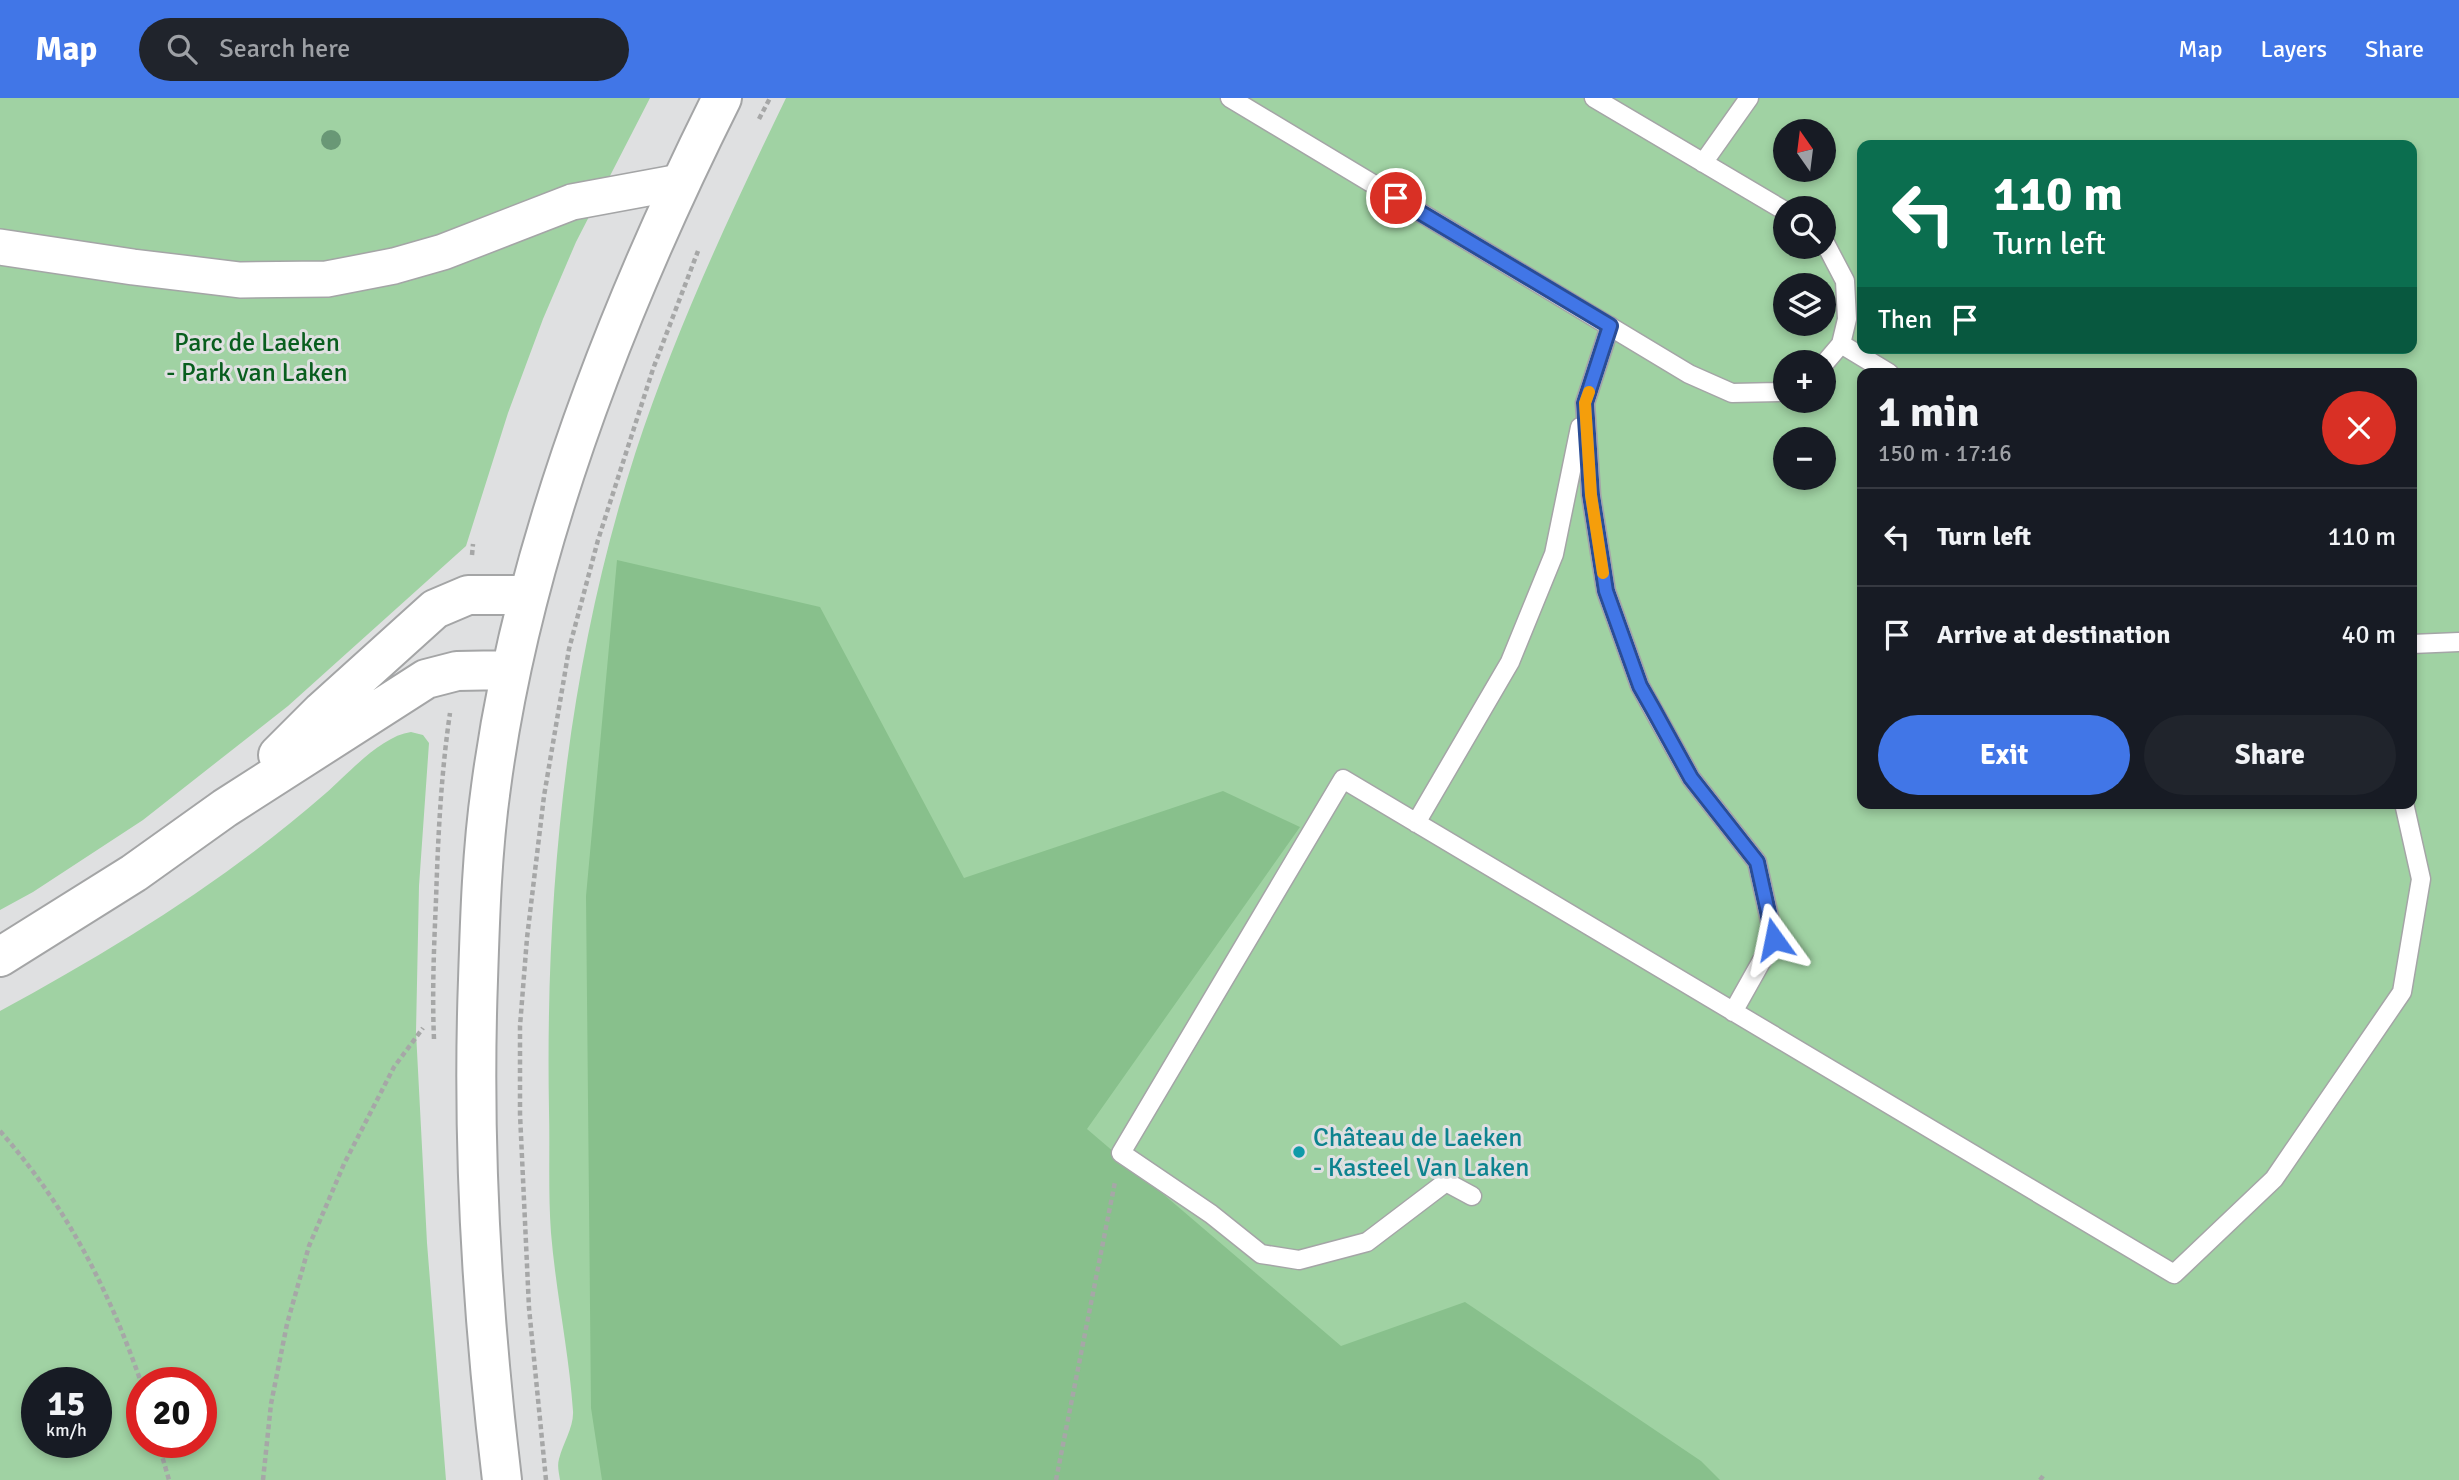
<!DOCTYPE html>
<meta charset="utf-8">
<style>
body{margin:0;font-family:Signika,sans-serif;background:#20242c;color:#f1f3f6;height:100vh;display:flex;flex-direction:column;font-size:26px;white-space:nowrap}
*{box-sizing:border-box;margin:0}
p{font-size:23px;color:#9ea1a6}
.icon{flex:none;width:38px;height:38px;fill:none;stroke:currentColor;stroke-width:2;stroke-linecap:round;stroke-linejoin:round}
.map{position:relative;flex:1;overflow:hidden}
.sheet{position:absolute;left:1857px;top:270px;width:560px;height:441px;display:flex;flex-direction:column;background:#171b24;border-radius:14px;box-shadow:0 4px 10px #0003}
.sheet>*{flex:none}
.hud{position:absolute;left:1857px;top:42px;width:560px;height:214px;border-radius:14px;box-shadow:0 4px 10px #0003;background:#0b6e4f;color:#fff;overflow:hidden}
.needle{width:46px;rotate:346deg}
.tools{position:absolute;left:1773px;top:21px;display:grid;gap:14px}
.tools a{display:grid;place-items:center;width:63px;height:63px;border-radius:50%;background:#171b24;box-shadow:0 4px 10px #0003;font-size:35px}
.speed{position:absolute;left:21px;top:1269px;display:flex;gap:14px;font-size:35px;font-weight:700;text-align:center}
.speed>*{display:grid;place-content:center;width:91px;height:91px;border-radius:50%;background:#171b24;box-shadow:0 4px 10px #0003;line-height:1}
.speed small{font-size:18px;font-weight:400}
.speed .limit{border:10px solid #d22;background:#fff;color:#111}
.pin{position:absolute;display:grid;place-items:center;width:60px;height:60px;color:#fff;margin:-30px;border:4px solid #fff;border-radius:50%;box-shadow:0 2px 7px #0007}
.me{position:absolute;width:77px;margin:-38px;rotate:348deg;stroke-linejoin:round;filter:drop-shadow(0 0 5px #0008)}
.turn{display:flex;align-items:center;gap:24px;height:147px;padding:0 21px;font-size:32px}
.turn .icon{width:91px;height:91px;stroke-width:2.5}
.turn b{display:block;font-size:49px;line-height:60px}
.then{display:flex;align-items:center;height:66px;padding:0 21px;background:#0003;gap:14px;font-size:26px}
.round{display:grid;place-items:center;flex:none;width:74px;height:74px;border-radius:37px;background:#20242c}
.headline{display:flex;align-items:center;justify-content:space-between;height:119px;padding:0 21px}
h1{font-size:42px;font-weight:800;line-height:52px}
.button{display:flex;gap:14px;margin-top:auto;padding:14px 21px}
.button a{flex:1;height:80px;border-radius:42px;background:#4176e7;color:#fff;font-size:28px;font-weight:800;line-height:80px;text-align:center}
.button a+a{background:#20242c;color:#f1f3f6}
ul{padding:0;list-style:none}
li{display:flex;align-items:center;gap:21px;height:98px;padding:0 21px;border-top:2px solid #363941}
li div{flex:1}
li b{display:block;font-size:26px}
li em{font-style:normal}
header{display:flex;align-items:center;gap:42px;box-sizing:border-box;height:98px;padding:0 35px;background:#4176e7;color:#fff}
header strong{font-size:33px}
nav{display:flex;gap:38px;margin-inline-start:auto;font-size:24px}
.search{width:490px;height:63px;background:#20242c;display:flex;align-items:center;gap:18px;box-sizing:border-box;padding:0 24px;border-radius:38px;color:#9ea1a6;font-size:26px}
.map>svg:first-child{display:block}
.green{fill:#a0d2a3;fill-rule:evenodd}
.forest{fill:#88c08c}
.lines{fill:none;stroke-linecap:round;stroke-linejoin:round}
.lane-casing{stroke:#a4a5a6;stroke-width:21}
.street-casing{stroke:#a4a5a6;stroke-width:38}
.secondary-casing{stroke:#a4a5a6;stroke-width:42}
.path{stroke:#a6a7a7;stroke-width:4.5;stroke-dasharray:5 3.5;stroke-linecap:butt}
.lane{stroke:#fff;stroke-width:18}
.street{stroke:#fff;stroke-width:35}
.secondary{stroke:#fff;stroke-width:38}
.tree{fill:#699876}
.route-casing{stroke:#2a4d96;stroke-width:18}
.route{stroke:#4176e7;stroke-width:12}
.slow{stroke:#f59e0b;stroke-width:12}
.culture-dot{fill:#0f9aa8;stroke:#dfe0e1;stroke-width:2.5}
.labels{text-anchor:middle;stroke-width:6;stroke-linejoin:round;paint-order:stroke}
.park-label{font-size:26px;fill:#085e1e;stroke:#dfe0e1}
.culture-label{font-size:26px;fill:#0d838f;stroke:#dfe0e1;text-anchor:start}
</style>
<header>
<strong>Map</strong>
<div class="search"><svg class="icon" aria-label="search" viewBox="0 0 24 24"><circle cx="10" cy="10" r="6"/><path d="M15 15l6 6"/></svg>Search here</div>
<nav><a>Map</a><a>Layers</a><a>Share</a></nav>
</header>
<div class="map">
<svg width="2459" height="1382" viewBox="0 0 2459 1382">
<rect width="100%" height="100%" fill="#dfe0e1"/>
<!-- green -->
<path class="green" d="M0 0H650L576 144 543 221 508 315 466 448 288 608 143 722 33 794 0 812Z
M786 0H2459V1382H560C559 1375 557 1368 559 1361 563 1345 574 1329 573 1313 569 1254 556 1195 551 1135 548 1095 550 1054 549 1013 545 792 567 567 635 356 675 233 730 116 786 0ZM1785 33H1824V72H1785ZM1862 47H2412V250H1862ZM1785 110H1824V149H1785ZM1785 187H1824V226H1785ZM1785 264H1824V303H1785ZM1862 275H2412V705H1862ZM1785 341H1824V380H1785Z
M411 634 423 637 429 645 419 788 416 934 427 1145 446 1382H0V913C114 851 228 781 326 695 349 675 381 638 411 634ZM37 1284H96V1344H37ZM142 1284H201V1344H142Z"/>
<!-- forest -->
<path class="forest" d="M617 462 820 509 964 780 1223 693 1300 729 1087 1031 1341 1248 1465 1204 1701 1363 1720 1382H602L591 1310 586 798Z"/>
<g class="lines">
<defs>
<path id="lane" d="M1230 0 1689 276 1732 295 1779 294 1785 291
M1594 0 1785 113
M1703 65 1749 0
M1824 143 1845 183 1847 221 1841 246 1824 266
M1610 228 1585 305 1591 397 1606 493 1640 588 1691 680 1757 764 1774 841 1733 914
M1841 246 1889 275
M2412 546 2459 544
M1416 725 1510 564 1554 456 1580 329
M1472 1098 1446 1084 1367 1144 1299 1162 1261 1156 1211 1116 1121 1055 1343 681 2174 1176 2274 1081 2402 894 2421 781 2404 705"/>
<path id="street" d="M0 149 133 169 240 182 327 181 394 168 443 154 572 104 680 84"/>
<path id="secondary" d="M278 657 322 613 435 511 468 497H529
M0 859 134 775 225 710 426 581 457 573 511 572
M502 1382C482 1216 472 1049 478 882 480 818 482 753 491 689 522 454 616 212 722 0"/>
</defs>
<!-- lane casing -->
<use href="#lane" class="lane-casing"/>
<!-- street casing -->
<use href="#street" class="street-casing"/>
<!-- secondary casing -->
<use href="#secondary" class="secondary-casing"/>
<!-- path -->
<path class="path" d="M759 21 770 0
M472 457 473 446
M434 941C432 895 434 848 436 802 438 739 441 676 450 615
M0 1033C67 1109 109 1192 142 1287
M158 1344 169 1382
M263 1382 271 1306 287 1226 309 1148 344 1066 394 969 423 930
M546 1382 529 1210 520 1016V928L527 840 544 698 569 551 598 442 653 271 698 153
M1056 1382 1115 1084
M2040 1382 2043 1378"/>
<!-- lane -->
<use href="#lane" class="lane"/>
<!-- street -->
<use href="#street" class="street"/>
<!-- secondary -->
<use href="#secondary" class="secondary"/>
</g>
<!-- trees -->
<circle class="tree" cx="331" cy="42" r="10"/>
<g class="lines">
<defs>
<path id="route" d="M1396 100 1610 228 1585 305 1591 397 1606 493 1640 588 1653 611 1691 680 1757 764 1774 841"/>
</defs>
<!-- route casing -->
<use href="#route" class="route-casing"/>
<!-- route -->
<use href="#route" class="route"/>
<!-- slow -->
<path class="slow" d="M1589 294 1585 305 1591 397 1603 475"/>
</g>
<!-- markers -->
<circle class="culture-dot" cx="1299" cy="1054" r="7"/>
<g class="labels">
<!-- park labels -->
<g class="park-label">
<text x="257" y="253">Parc de Laeken<tspan x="257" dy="30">- Park van Laken</tspan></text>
</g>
<!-- culture labels -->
<g class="culture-label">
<text x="1313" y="1048">Château de Laeken<tspan x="1313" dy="30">- Kasteel Van Laken</tspan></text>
</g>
</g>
</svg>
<div class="tools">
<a><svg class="needle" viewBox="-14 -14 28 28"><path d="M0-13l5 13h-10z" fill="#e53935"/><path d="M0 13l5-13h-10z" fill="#9ea1a6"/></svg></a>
<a><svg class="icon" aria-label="search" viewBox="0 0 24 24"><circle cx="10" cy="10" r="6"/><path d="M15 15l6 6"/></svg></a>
<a><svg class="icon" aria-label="layers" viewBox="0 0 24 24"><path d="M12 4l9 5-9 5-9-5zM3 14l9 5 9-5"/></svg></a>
<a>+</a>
<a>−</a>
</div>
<div class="speed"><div>15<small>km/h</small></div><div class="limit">20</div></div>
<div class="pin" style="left:1396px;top:100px;background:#d93025"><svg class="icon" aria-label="arrive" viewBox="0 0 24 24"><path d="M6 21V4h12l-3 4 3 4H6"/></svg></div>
<svg class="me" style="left:1774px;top:841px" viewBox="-20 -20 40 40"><path d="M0-17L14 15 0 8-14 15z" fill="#4176e7" stroke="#fff" stroke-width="4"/></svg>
<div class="hud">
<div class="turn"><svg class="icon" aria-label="left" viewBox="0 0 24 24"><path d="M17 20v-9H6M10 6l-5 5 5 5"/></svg><div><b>110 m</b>Turn left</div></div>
<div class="then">Then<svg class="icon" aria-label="arrive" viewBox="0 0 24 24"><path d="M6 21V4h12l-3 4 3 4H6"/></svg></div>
</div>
<section class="sheet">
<div class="headline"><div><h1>1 min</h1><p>150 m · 17:16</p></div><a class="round" style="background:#d93025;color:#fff"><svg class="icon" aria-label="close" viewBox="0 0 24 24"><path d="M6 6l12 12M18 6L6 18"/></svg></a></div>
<ul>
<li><svg class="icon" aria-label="left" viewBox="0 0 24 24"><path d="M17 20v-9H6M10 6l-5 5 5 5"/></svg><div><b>Turn left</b></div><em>110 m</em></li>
<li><svg class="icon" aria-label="arrive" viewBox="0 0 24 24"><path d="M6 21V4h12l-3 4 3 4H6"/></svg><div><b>Arrive at destination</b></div><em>40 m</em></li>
</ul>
<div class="button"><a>Exit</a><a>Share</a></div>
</section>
</div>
